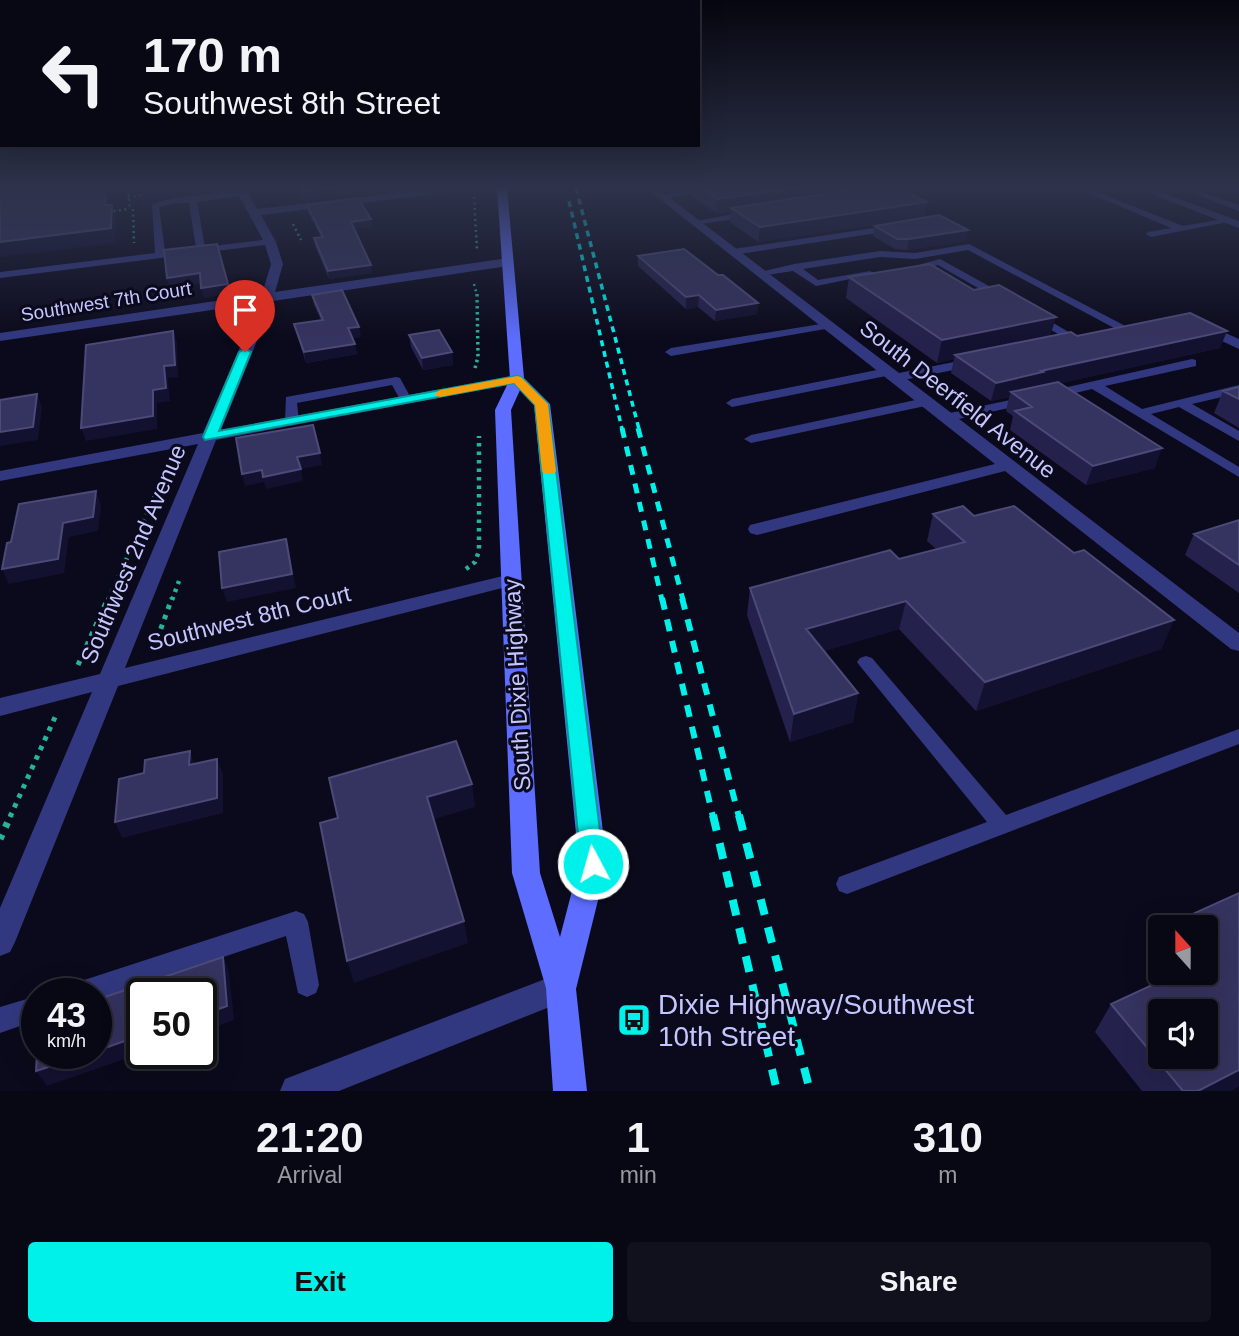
<!DOCTYPE html>
<style>
body{margin:0;font-family:Helvetica,sans-serif;background:#11111e;color:#f1f3f6;height:100vh;display:flex;flex-direction:column;font-size:26px;white-space:nowrap}
*{box-sizing:border-box;margin:0}
p{font-size:23px;color:#989aa0}
.icon{flex:none;width:38px;height:38px;fill:none;stroke:currentColor;stroke-width:2;stroke-linecap:round;stroke-linejoin:round}
.map{position:relative;height:1091px;overflow:hidden}
.panel{display:flex;flex-direction:column;background:#080815;flex:1}
.panel>*{flex:none}
.banner{position:absolute;left:0px;top:0px;width:700px;height:147px;box-shadow:0 7px 28px #0002,0 0 0 2px #292934;background:#080815;color:#f1f3f6;overflow:hidden}
.needle{width:46px;rotate:339deg}
.fabs{position:absolute;left:1148px;top:915px;display:grid;gap:14px}
.fabs a{display:grid;place-items:center;width:70px;height:70px;border-radius:7px;background:#080815;box-shadow:0 7px 28px #0002,0 0 0 2px #292934;font-size:35px}
.speed{position:absolute;left:21px;top:978px;display:flex;gap:14px;font-size:35px;font-weight:700;text-align:center}
.speed>*{display:grid;place-content:center;width:91px;height:91px;border-radius:50%;background:#080815;box-shadow:0 7px 28px #0002,0 0 0 2px #292934;line-height:1}
.speed small{font-size:18px;font-weight:400}
.speed .limit{border:4px solid #111;border-radius:10px;background:#fff;color:#111}
.pin{position:absolute;display:grid;place-items:center;width:60px;height:60px;color:#fff;margin:-72px -30px;border-radius:50% 50% 50% 0;rotate:-45deg;box-shadow:0 0 7px #0007}
.pin .icon{rotate:45deg}
.me{position:absolute;width:77px;margin:-38px;rotate:354deg;stroke-linejoin:round;filter:drop-shadow(0 0 5px #0008)}
.turn{display:flex;align-items:center;gap:24px;height:147px;padding:0 28px;font-size:32px}
.turn .icon{width:91px;height:91px;stroke-width:2.5}
.turn b{display:block;font-size:49px;line-height:60px}
.eta{display:flex;justify-content:space-evenly;align-items:center;height:119px;text-align:center}
.eta b{font-size:42px;font-weight:800;line-height:49px}
.primary-button{display:flex;gap:14px;margin-top:auto;padding:14px 28px}
.primary-button a{flex:1;height:80px;border-radius:7px;background:#00f0ea;color:#111;font-size:28px;font-weight:800;line-height:80px;text-align:center}
.primary-button a+a{background:#11111e;color:#f1f3f6}
.map>svg:first-child{display:block}
.lines{fill:none;stroke-linecap:round;stroke-linejoin:round}
.path-far4{stroke:#25b399;stroke-width:2.5;stroke-dasharray:2 3.5;stroke-linecap:butt}
.path-far3{stroke:#25b399;stroke-width:3.5;stroke-dasharray:2.5 3.5;stroke-linecap:butt}
.path-far2{stroke:#25b399;stroke-width:4.5;stroke-dasharray:3.5 5;stroke-linecap:butt}
.path-far1{stroke:#25b399;stroke-width:5;stroke-dasharray:4.5 6;stroke-linecap:butt}
.path{stroke:#25b399;stroke-width:7;stroke-dasharray:5 8;stroke-linecap:butt}
.service{fill:#32387f;fill-rule:evenodd}
.minor{fill:#32387f;fill-rule:evenodd}
.secondary{fill:#5c6dff;fill-rule:evenodd}
.rail-far3{stroke:#00f0ea;stroke-width:3.5;stroke-dasharray:6 5;stroke-linecap:butt}
.rail-far2{stroke:#00f0ea;stroke-width:5;stroke-dasharray:10 9;stroke-linecap:butt}
.rail-far1{stroke:#00f0ea;stroke-width:6;stroke-dasharray:12 10;stroke-linecap:butt}
.rail{stroke:#00f0ea;stroke-width:8;stroke-dasharray:16 13;stroke-linecap:butt}
.wall{fill:#24214c}
.shaded-wall{fill:#131130}
.building{fill:#35335f;stroke:#4c4a78;stroke-width:2;fill-rule:evenodd}
.route{fill:#00f0ea;stroke:#009c98;stroke-width:2}
.slow{fill:#f59e0b}
.labels{text-anchor:middle;stroke-width:6;stroke-linejoin:round;paint-order:stroke}
.far-street-label{font-size:19px;fill:#c5c6ff;stroke:#0b0a1c}
.street-label{font-size:23px;fill:#c5c6ff;stroke:#0b0a1c}
.near-poi-label{font-size:28px;fill:#c5c6ff;stroke:#0b0a1c;text-anchor:start}
</style>
<div class="map">
<svg width="1239" height="1091" viewBox="0 0 1239 1091">
<rect width="100%" height="100%" fill="#0b0a1c"/>
<g class="lines">
<!-- path-far4 -->
<path class="path-far4" d="M128 188 130 209
M128 197 141 195
M474 197 477 250
M133 209 134 243
M108 212 128 209
M293 224 301 240
M474 284 477 295"/>
<!-- path-far3 -->
<path class="path-far3" d="M475 368 478 357 477 293"/>
<!-- path-far2 -->
<path class="path-far2" d="M466 569 475 562 479 551V436
M108 600 170 463
M172 600 179 581"/>
<!-- path-far1 -->
<path class="path-far1" d="M163 643 156 642 172 598
M78 665 108 598
M10 817 56 715"/>
<!-- path -->
<path class="path" d="M0 839 11 815"/>
<!-- service -->
<path class="service" d="M706 188H727L661 199 657 196Z
M1077 188H1087L1183 226 1229 218 1233 221 1151 237 1146 234 1148 232 1171 228Z
M1180 188H1191L1239 205V211Z
M242 190 246 193 245 195 197 202 205 247 270 239 275 242 273 244 0 278V272L155 253 152 204C180 195 212 194 242 190ZM174 203H189L196 248 165 252 159 207Z
M751 211 754 212V216L695 225 691 222Z
M894 225 899 228 897 230 733 255 728 252 733 249Z
M969 244 1133 330 1127 333 1108 335V331L1116 329 968 250 915 259 880 257 803 269 818 280 870 271 875 274 816 286 793 271 760 276 755 273 794 264 880 251 915 253Z
M940 259 1007 296 1008 298 999 300 938 265 923 268 918 265Z
M1030 314H1038L1084 341 1074 343 1030 318Z
M827 323 831 324V328L671 356 665 352 671 348Z
M974 358 978 359V365L894 382 888 378 894 374Z
M1192 359 1196 360V366L1105 386 1142 409 1239 385V393L1192 404 1239 431V441L1179 407 1151 414 1239 467V477L1092 389 1050 399 1044 395 1050 391Z
M887 368 891 369V375L732 407 726 403 732 399Z
M396 377 400 378 412 400 410 403H402L392 385 297 403 299 421 292 425 285 421 286 397Z
M1028 396 1032 397V403L945 422 938 418 945 414Z
M925 398 930 399V405L751 443 744 439 751 435Z
M866 656 872 658 1006 815 1239 729V744L847 894 839 891 836 884 839 877 987 822 860 666 857 662 860 658Z
M296 911 304 914 308 922 319 985 316 993 307 997 298 993 286 936 96 1000V994H65L69 985 78 982Z
M37 996V1020L0 1033V1007Z"/>
<!-- minor -->
<path class="minor" d="M235 188H245L257 209 437 188H464L459 191 261 215 276 242 283 264 275 292 508 258 514 262 508 266 273 301 221 430 517 375 524 379 517 383 216 440 125 668 511 574 518 576 521 580 518 584 118 686 15 942 10 952 0 956V908L92 692 0 716V698L100 674 198 444 0 481V471L203 433 259 303 0 341V333L262 294 271 264 264 242Z
M646 188H657L1239 633V651L1231 649 1005 471 757 535 750 533 748 529 750 525 995 464Z
M1136 188H1149L1239 221V228Z
M1214 328 1239 339V349L1209 335V329Z
M561 973 572 978 576 988 572 998 339 1091H280L285 1079Z"/>
<!-- secondary -->
<path class="secondary" d="M497 188H507L524 378 550 404 607 864 576 989 587 1091H553L546 988 512 873 495 410 510 379ZM520 390 534 405 579 864 560 937 540 873 511 410Z"/>
<!-- rail-far3 -->
<path class="rail-far3" d="M576 188 639 429
M569 201 622 429"/>
<!-- rail-far2 -->
<path class="rail-far2" d="M622 428 662 600
M638 428 683 600"/>
<!-- rail-far1 -->
<path class="rail-far1" d="M662 598 713 817
M682 598 739 817"/>
<!-- rail -->
<path class="rail" d="M713 815 777 1091
M739 815 810 1091"/>
</g>
<!-- wall -->
<path class="wall" d="M284 188H363L352 189 353 195 303 201 300 196 287 197Z
M693 188H899L924 217 758 242 730 222 731 211 716 213 692 196Z
M1198 188H1239L1211 192Z
M307 205 373 227 354 229 372 273 329 279 315 246 314 238 321 237 308 212Z
M875 226 966 241 907 250 895 249 873 236Z
M638 256 718 275 758 303 757 314 715 321 698 307 686 309 638 266Z
M849 277 1051 336 1227 331 1220 348 1061 383 1155 468 1086 485 1010 430 1013 416 1006 411 1009 397 991 401 951 373 954 359 937 363 846 298Z
M312 295 361 337 352 338 357 354 306 363 297 335 294 324 321 320 314 305Z
M409 335 452 352 453 365 423 370 411 347Z
M1239 387V428L1214 413 1223 391Z
M933 514 974 516 1074 553 1174 620 1161 649 976 711 899 629 824 651 858 693 853 722 790 742 747 615 750 588 899 559 936 549 927 541Z
M1239 520V593L1185 555 1194 534Z
M1239 893V1086L1230 1091H1142L1095 1032 1111 1004 1167 978 1163 973H1206V928H1163Z
M1160 933V970L1147 955Z"/>
<!-- shaded-wall -->
<path class="shaded-wall" d="M105 188H109L110 219 105 205Z
M285 188H299L300 196 287 197Z
M338 188H363L352 189 353 195 303 201 301 192Z
M798 188H876L731 208V211L716 213 717 199Z
M1213 188H1239L1211 192Z
M927 202 924 217 758 242 760 227Z
M112 205 116 219 115 243 0 257V242Z
M371 219 373 227 352 229 351 222Z
M968 230 966 241 907 250 909 239Z
M371 265 372 273 329 279 328 271Z
M200 273 202 283 169 288 167 278Z
M228 284 230 294 204 298 201 288Z
M699 295 698 307 686 309V297Z
M758 303 757 314 715 321 716 310Z
M1056 317 1049 340 955 355 954 359 937 363 942 340Z
M359 327 361 337 350 339 348 328Z
M173 331 177 343 178 377 168 378 170 401 157 403V429L86 441 81 428 153 390 164 366Z
M1227 331 1220 348 1039 388 1011 392 1009 397 991 401 996 383 1041 371Z
M355 344 357 354 306 363 304 352Z
M452 352 453 365 423 370 422 358Z
M37 394 42 407 38 440 0 446V432Z
M1162 448 1155 468 1086 485 1093 466Z
M320 453 322 465 301 469 303 481 266 489 264 482 245 486 242 474 262 470 297 457Z
M96 491 101 505 98 531 69 537 64 573 9 584 2 569 63 523Z
M286 539 296 588 227 602 222 588Z
M906 601 899 629 801 658 806 629Z
M1174 620 1161 649 976 711 985 682Z
M858 693 853 722 790 742 794 714Z
M190 751 195 766 189 765Z
M217 759 223 774V813L122 838 115 822Z
M472 784 475 807 431 820 427 797Z
M464 921 468 943 354 983 347 961Z
M223 957 229 972 234 1020 201 1032V1015Z
M142 1035V1053L47 1086 36 1071 88 1054H96V1051Z
M1239 1070V1086L1230 1091H1198Z"/>
<!-- building -->
<path class="building" d="M0 188H105V205H112L111 228 0 242Z
M299 188H338L301 192Z
M700 188H798L717 199Z
M864 188H899L927 202 760 227 731 208Z
M358 198 371 219 351 222 371 265 328 271 314 238 323 237 307 205Z
M939 215 968 230 909 239H897L875 226Z
M217 244 228 284 201 288 200 273 167 278 164 250Z
M684 249 718 275H723L758 303 716 310 699 295 686 297 638 256Z
M930 264 974 290 999 285 1056 317 942 340 849 277Z
M342 290 359 327 348 328 355 344 304 352 294 324 323 320 312 295Z
M1190 313 1227 331 1041 371 1043 372 996 383 955 355 1071 332 1077 336Z
M439 330 452 352 422 358 409 335Z
M173 331 175 365 164 366 166 388 153 390V416L81 428 86 345Z
M1058 382 1162 448 1093 466 1015 411 1032 407 1011 392Z
M1239 387V399L1223 391Z
M37 394 33 427 0 432V400Z
M313 425 320 453 297 457 301 469 263 477 262 470 242 474 236 438Z
M96 491 93 517 63 523 58 559 2 569 7 543 11 542 19 504Z
M963 506 974 516 1014 506 1074 553 1084 550 1174 620 985 682 906 601 806 629 858 693 794 714 750 588 890 550 899 559 965 542 933 514Z
M1239 520V565L1194 534Z
M286 539 292 574 222 588 219 552Z
M456 741 472 784 427 797 464 921 347 961 320 823 338 818 329 778Z
M190 751 189 765 217 759V798L115 822 119 779 144 773 145 760Z
M1239 893V1070L1198 1091H1183L1111 1004 1178 973H1206V928H1165L1164 927ZM1160 1012H1206V1057H1160Z
M223 957 227 1006 201 1015V994H142V1035L96 1051V1000Z
M37 1054H88L36 1071Z"/>
<!-- sky -->
<linearGradient id="sky" x2="0" y2="1"><stop stop-color="#06060f"/><stop offset="0.55" stop-color="#2e334b"/><stop offset="1" stop-color="#2e334b" stop-opacity="0"/></linearGradient>
<rect width="1239" height="340" fill="url(#sky)"/>
<!-- route -->
<path class="route" d="M245 349 251 352 219 431 517 376 521 377 548 404 604 864 601 871 593 874 585 871 581 864 535 405 514 383 205 440 203 437 239 352Z"/>
<!-- slow -->
<path class="slow" d="M517 376 521 377 548 404 556 471 554 474H544L542 471 535 405 514 383 440 397 434 394 440 390Z"/>
<!-- icons -->
<defs>
<symbol id="bus-square" viewBox="-11 -11 22 22"><rect x="-9" y="-9" width="18" height="18" rx="4" fill="#00f0ea" stroke="#0b0a1c"/><path d="M-5-6H5V4H4V6H2V4H-2V6H-4V4H-5ZM-3.5-4V0h7V-4ZM-3.5 1.2v1.5H-2V1.2ZM2 1.2v1.5H3.5V1.2Z" fill="#111"/></symbol>
</defs>
<g fill-rule="evenodd">
<use href="#bus-square" x="615" y="1001" width="38" height="38"/>
</g>
<g class="labels">
<!-- far-street labels -->
<g class="far-street-label">
<text transform="translate(106 301) rotate(-9)" y="7">Southwest 7th Court</text>
</g>
<!-- street labels -->
<g class="street-label">
<text transform="translate(958 399) rotate(38)" y="8">South Deerfield Avenue</text>
<text transform="translate(133 554) rotate(-67)" y="8">Southwest 2nd Avenue</text>
<text transform="translate(249 618) rotate(-14)" y="8">Southwest 8th Court</text>
<text transform="translate(517 685) rotate(-93)" y="8">South Dixie Highway</text>
</g>
<!-- near-poi labels -->
<g class="near-poi-label">
<text x="658" y="1014">Dixie Highway/Southwest<tspan x="658" dy="32">10th Street</tspan></text>
</g>
</g>
</svg>
<div class="fabs">
<a><svg class="needle" viewBox="-14 -14 28 28"><path d="M0-13l5 13h-10z" fill="#e53935"/><path d="M0 13l5-13h-10z" fill="#989aa0"/></svg></a>
<a><svg class="icon" aria-label="sound" viewBox="0 0 24 24"><path d="M4 9h4l5-4v14l-5-4H4zM17 9q2 3 0 6"/></svg></a>
</div>
<div class="speed"><div>43<small>km/h</small></div><div class="limit">50</div></div>
<div class="pin" style="left:245px;top:352px;background:#d93025"><svg class="icon" aria-label="arrive" viewBox="0 0 24 24"><path d="M6 21V4h12l-3 4 3 4H6"/></svg></div>
<svg class="me" style="left:593px;top:864px" viewBox="-20 -20 40 40"><circle r="17" fill="#00f0ea" stroke="#fff" stroke-width="3"/><path d="M0-11L8 9 0 5-8 9z" fill="#fff"/></svg>
<div class="banner">
<div class="turn"><svg class="icon" aria-label="left" viewBox="0 0 24 24"><path d="M17 20v-9H6M10 6l-5 5 5 5"/></svg><div><b>170 m</b>Southwest 8th Street</div></div>
</div>
</div>
<section class="panel">
<div class="eta">
<div><b>21:20</b><p>Arrival</p></div>
<div><b>1</b><p>min</p></div>
<div><b>310</b><p>m</p></div>
</div>
<div class="primary-button"><a>Exit</a><a>Share</a></div>
</section>
